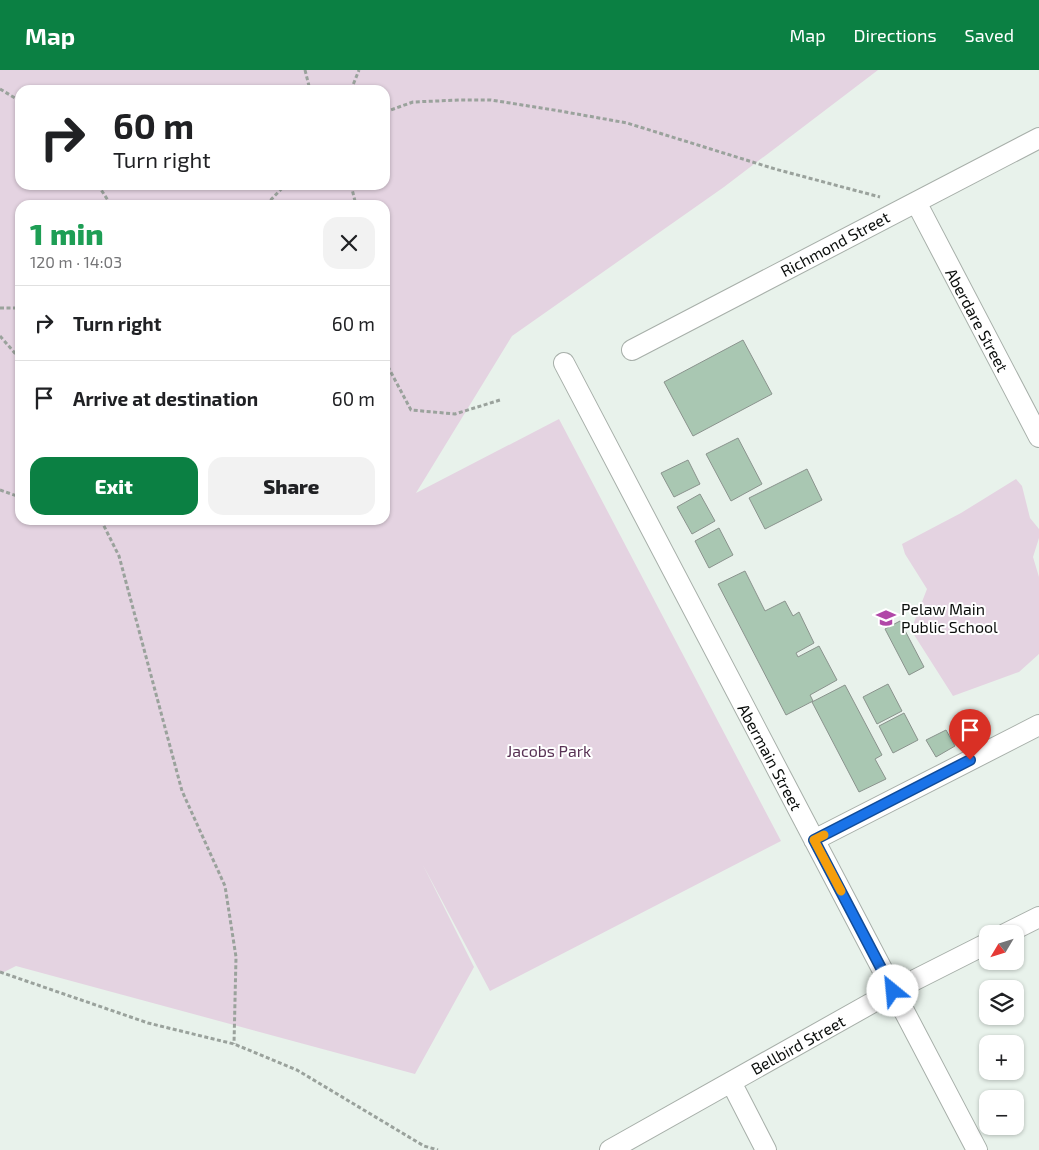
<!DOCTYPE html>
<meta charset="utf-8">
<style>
body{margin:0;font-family:"Exo 2",sans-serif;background:#f2f2f2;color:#202124;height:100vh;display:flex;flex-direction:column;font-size:19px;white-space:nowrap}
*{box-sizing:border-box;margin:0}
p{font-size:16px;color:#757577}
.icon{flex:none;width:28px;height:28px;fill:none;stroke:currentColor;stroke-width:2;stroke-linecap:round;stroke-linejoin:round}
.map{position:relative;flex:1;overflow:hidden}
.drawer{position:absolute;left:15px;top:130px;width:375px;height:325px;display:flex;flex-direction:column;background:#fff;border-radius:15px;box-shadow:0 1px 4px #0004}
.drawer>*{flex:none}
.hud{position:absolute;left:15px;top:15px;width:375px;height:105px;border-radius:15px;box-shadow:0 1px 4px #0004;background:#fff;color:#202124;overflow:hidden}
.needle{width:32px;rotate:232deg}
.fabs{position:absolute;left:979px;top:855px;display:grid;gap:10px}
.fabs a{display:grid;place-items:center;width:45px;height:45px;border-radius:10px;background:#fff;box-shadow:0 1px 4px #0004;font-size:25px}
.pin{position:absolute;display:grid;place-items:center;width:42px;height:42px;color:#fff;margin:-51px -21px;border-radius:50% 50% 50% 0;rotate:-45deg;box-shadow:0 0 5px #0007}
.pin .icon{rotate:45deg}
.me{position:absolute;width:55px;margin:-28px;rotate:332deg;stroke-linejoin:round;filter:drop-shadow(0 0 4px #0008)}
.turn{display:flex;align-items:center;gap:18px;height:105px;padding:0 15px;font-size:22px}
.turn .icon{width:65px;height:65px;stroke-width:2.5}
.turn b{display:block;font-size:35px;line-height:42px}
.round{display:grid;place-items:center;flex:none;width:52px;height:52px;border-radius:15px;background:#f2f2f2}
.summary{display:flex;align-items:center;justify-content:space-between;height:85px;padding:0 15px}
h1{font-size:30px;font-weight:800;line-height:38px;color:#1e9e55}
.primary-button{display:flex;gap:10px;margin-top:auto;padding:10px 15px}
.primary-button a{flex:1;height:58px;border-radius:15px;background:#0b8043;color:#fff;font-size:20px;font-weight:800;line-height:58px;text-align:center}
.primary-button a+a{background:#f2f2f2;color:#202124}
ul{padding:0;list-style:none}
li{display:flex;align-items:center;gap:15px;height:75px;padding:0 15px;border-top:1px solid #e0e0e0}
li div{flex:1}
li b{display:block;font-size:19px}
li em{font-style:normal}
header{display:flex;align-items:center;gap:30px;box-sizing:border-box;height:70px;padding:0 25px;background:#0b8043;color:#fff}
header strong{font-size:24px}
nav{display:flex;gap:28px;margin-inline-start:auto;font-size:18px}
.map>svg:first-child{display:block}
.green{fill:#e4d3e1;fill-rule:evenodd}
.building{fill:#a9c7b2;stroke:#8a938d}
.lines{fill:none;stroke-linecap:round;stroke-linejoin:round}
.minor-casing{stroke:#a7afa9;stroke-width:22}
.path{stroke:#9aa29c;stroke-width:3;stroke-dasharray:4 2.5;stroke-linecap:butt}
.minor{stroke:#fff;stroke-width:20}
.route-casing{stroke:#114b97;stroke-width:12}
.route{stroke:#1a73e8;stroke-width:9}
.slow{stroke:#f59e0b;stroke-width:9}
.labels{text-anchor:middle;stroke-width:4;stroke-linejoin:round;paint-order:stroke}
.street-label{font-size:16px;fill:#0b0e0c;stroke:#fff}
.poi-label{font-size:16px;fill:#0b0e0c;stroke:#fff;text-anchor:start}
.park-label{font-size:16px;fill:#593355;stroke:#fff}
</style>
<header>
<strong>Map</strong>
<nav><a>Map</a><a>Directions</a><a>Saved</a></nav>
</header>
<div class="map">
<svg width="1039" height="1080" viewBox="0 0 1039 1080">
<rect width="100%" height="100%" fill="#e8f2eb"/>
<!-- green -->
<path class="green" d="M0 0H878L724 117 512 266 416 423 559 349 781 771 490 921 423 795 474 897 415 1004 16 896 0 904ZM20 20H385V115H20ZM20 135H385V450H20Z
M1016 409 1022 416 1030 448 1039 459V468L1033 487 1039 507V584L1019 602 953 626 911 560 927 519 905 484 902 474 961 443Z"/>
<!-- building -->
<path class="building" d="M743 270 772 324 693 366 664 312Z
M738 368 762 414 731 431 706 384Z
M688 390 700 414 674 427 661 403Z
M807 399 822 430 765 459 749 428Z
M700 424 715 451 692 464 677 437Z
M719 458 733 485 709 498 695 471Z
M745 501 765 541 785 531 793 546 799 542 814 573 796 583 798 587 819 576 837 610 810 625 813 631 786 645 718 514Z
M900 551 924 597 909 605 885 559Z
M888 614 902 641 877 654 863 627Z
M845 615 882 685 875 689 886 709 859 722 812 632Z
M904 643 918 670 893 683 879 656Z
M946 660 955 676 936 687 926 670Z"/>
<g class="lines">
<defs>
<path id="minor" d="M916 132 1039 367
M632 280 1039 68
M564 293 977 1080
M814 770 1039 655
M1005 864 1039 847
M731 1012 766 1080
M610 1080 893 921 988 873"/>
</defs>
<!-- minor casing -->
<use href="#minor" class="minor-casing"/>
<!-- path -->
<path class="path" d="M305 0 310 20
M0 19 20 31
M351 20 359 0
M385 42 413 32 460 30H491L560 41 627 53 775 99 880 127
M98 115 111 135
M351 115 356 135
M266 135 285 115
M0 238H20
M0 266 20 289
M385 284 386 293 411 340 455 344 500 330
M0 420 20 427
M101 450 119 486 182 721 225 816 236 887 234 974
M0 902 148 953 234 974 297 1000 424 1076 438 1080"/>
<!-- minor -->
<use href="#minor" class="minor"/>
</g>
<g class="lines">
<defs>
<path id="route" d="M893 921 814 770 970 690"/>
</defs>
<!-- route casing -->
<use href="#route" class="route-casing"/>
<!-- route -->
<use href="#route" class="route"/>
<!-- slow -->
<path class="slow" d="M824 765 814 770 841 821"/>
</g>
<!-- icons -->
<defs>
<symbol id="school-bare" viewBox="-9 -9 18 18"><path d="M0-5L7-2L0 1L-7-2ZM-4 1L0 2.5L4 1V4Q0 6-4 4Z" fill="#b147a8" stroke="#fff" stroke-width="2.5" paint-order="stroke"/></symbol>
</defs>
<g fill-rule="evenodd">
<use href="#school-bare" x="872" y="534" width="28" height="28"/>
</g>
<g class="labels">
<!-- street labels -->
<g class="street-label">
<text transform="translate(835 174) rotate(-28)" y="6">Richmond Street</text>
<text transform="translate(977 250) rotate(62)" y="6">Aberdare Street</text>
<text transform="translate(770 687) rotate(62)" y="6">Abermain Street</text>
<text transform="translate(798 975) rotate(-29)" y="6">Bellbird Street</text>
</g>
<!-- poi labels -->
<g class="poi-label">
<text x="901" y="545">Pelaw Main<tspan x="901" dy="18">Public School</tspan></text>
</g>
<!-- park labels -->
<g class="park-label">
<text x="549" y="687">Jacobs Park</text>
</g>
</g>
</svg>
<div class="fabs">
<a><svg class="needle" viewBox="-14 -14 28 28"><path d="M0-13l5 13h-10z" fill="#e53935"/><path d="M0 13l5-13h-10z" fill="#757577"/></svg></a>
<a><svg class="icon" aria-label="layers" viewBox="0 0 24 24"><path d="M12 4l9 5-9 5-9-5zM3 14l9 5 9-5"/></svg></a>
<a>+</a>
<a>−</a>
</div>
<div class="pin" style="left:970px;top:690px;background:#d93025"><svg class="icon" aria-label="arrive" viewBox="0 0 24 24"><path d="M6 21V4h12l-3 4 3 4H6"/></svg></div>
<svg class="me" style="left:893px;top:921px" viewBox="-20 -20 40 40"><circle r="19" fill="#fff"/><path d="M0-13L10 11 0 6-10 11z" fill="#1a73e8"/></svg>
<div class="hud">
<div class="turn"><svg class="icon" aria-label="right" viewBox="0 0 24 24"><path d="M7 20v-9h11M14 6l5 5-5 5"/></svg><div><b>60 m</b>Turn right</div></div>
</div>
<section class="drawer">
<div class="summary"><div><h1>1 min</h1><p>120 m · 14:03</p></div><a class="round"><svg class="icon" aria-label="close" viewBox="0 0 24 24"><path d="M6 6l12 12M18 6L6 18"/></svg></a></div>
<ul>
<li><svg class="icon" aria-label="right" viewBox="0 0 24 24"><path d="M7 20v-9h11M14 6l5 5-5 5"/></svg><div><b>Turn right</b></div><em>60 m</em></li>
<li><svg class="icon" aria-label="arrive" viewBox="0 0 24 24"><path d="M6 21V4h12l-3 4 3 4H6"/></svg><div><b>Arrive at destination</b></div><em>60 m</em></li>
</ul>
<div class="primary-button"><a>Exit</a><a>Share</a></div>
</section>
</div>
